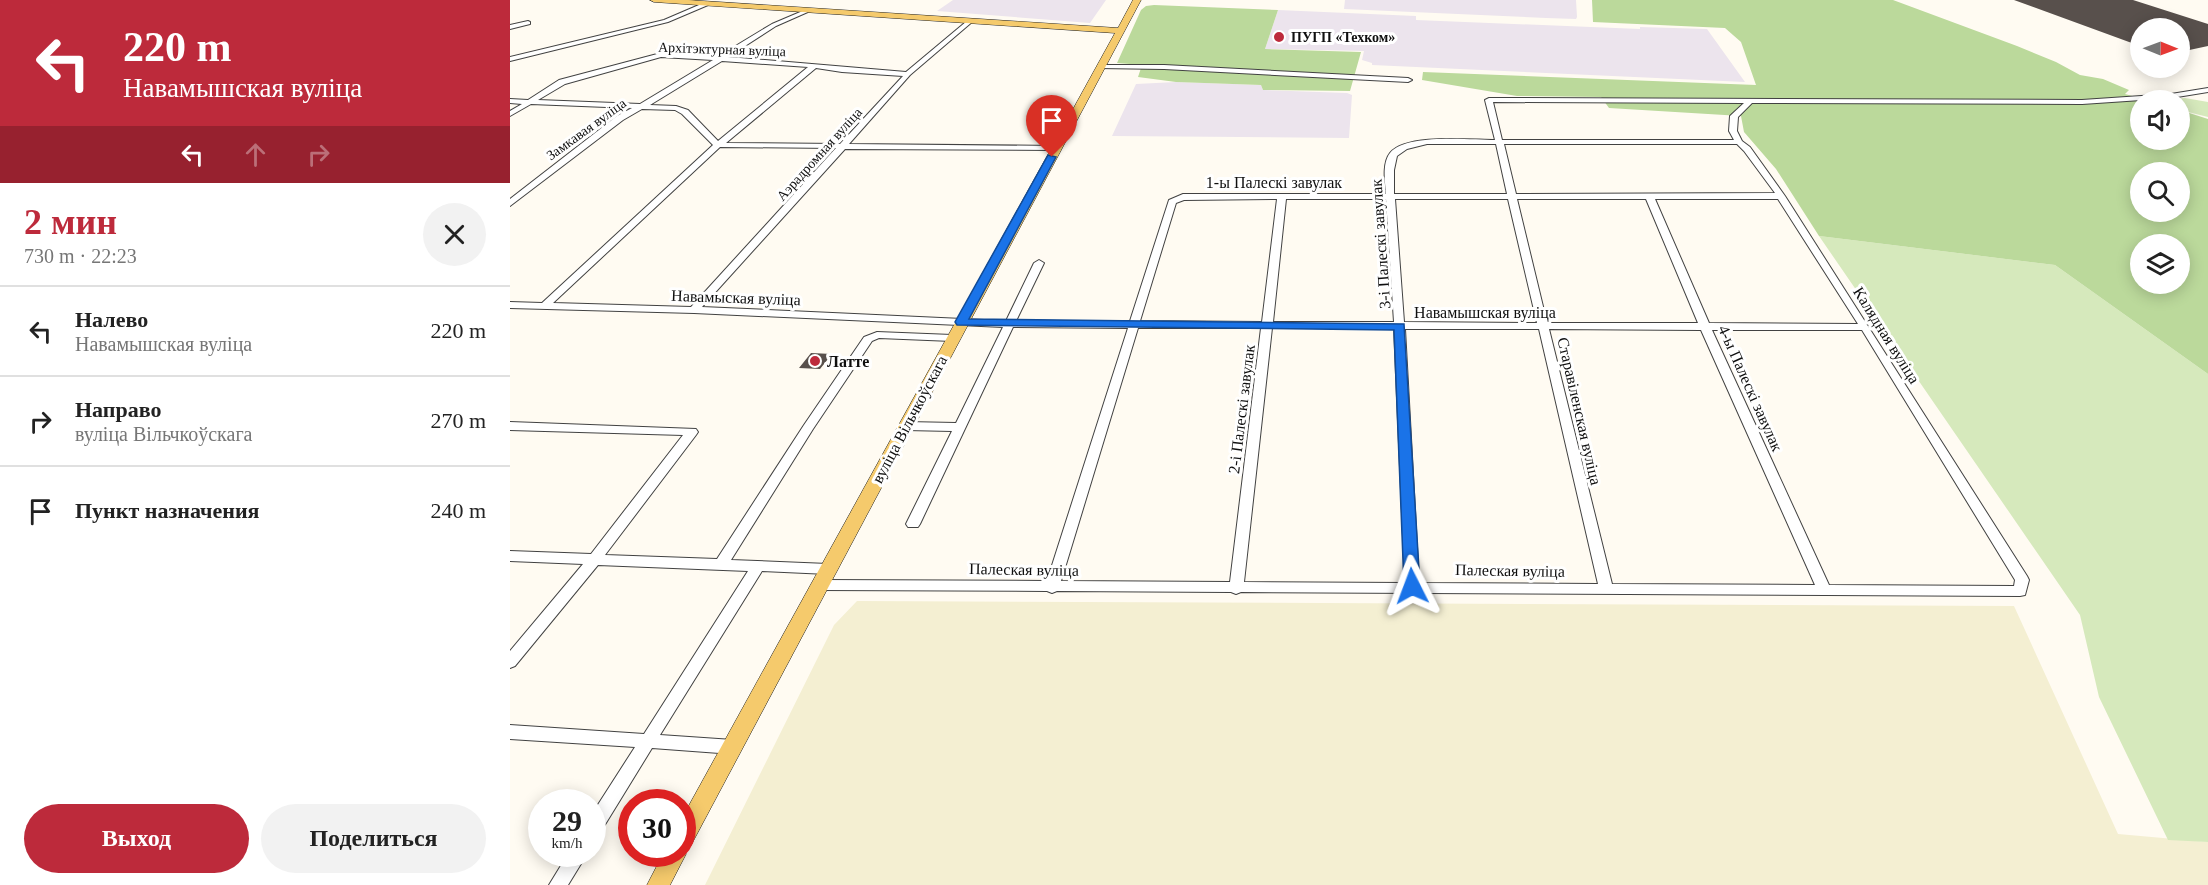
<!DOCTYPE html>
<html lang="ru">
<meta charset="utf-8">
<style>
body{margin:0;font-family:"Times New Roman",serif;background:#f2f2f2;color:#222;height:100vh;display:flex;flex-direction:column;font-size:22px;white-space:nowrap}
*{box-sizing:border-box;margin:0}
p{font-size:20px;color:#767676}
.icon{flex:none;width:33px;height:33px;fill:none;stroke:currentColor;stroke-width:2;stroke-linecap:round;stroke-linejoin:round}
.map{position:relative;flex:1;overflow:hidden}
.sheet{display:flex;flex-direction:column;background:#fff;width:510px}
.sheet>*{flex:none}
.guide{background:#bd2a3b;color:#fff;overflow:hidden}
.needle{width:39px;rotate:91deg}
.controls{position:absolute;left:1620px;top:18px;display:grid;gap:12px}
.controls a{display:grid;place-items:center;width:60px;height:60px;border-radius:50%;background:#fff;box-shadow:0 3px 15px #0003;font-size:30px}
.speed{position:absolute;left:18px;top:789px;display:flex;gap:12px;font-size:30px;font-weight:700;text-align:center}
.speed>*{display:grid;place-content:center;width:78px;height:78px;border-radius:50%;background:#fff;box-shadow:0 3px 15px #0003;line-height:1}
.speed small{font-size:15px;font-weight:400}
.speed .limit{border:9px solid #d22;background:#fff;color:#111}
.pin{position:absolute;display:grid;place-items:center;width:51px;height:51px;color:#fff;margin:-62px -26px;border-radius:50% 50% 50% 0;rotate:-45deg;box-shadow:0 0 6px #0007}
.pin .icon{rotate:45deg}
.me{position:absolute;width:66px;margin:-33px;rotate:357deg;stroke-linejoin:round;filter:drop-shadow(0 0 4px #0008)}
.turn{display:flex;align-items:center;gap:21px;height:126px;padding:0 24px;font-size:27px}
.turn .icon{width:78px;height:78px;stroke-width:2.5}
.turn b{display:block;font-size:42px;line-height:51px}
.lanes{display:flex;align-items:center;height:57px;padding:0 24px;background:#0003;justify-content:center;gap:30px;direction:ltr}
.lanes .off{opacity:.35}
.round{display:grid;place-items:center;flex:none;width:63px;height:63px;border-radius:32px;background:#f2f2f2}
.headline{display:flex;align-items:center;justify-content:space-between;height:102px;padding:0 24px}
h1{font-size:36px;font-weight:700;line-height:45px;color:#bd2a3b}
.action{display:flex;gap:12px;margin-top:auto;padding:12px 24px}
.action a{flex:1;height:69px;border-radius:36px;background:#bd2a3b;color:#fff;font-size:24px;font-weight:700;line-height:69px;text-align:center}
.action a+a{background:#f2f2f2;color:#222}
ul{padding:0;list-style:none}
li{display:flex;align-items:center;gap:18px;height:90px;padding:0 24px;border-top:2px solid #e0e0e0}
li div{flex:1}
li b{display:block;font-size:22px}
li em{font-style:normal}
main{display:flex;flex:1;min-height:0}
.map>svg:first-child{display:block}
.industrial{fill:#ece4ed}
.farmland{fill:#f4efd2}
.green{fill:#d6e9bc}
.forest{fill:#bbd99b;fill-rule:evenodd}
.building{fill:#58504c}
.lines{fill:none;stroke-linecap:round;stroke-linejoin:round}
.minor-casing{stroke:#424242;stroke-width:2}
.major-casing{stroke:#202020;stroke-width:1}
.minor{fill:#fff;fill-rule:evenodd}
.major{fill:#f5ca6c;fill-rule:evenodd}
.route{fill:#1a73e8;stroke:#114b97;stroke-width:1.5}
.poi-dot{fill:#bd2a3b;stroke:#fff;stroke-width:2}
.labels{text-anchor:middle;stroke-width:6;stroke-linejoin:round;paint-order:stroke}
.far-poi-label{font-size:14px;font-weight:bold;fill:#0f0f0f;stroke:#fff;text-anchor:start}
.far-street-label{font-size:14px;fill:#0f0f0f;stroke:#fff}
.street-label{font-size:16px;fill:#0f0f0f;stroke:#fff}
.poi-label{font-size:16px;font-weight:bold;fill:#0f0f0f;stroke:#fff;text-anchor:start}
</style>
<main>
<section class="sheet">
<div class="guide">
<div class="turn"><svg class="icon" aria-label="left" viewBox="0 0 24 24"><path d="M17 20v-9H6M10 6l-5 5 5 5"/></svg><div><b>220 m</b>Навамышская вуліца</div></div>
<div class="lanes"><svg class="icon" aria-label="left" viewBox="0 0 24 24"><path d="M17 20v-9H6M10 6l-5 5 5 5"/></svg><svg class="icon off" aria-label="ahead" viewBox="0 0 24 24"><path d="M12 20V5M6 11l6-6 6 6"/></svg><svg class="icon off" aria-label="right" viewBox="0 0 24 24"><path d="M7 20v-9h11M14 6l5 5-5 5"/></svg></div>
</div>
<div class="headline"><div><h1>2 мин</h1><p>730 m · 22:23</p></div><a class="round"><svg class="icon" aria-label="close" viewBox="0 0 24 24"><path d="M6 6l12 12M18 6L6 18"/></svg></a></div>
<ul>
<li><svg class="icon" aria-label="left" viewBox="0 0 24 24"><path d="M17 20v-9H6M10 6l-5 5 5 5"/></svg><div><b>Налево</b><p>Навамышская вуліца</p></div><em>220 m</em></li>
<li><svg class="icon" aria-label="right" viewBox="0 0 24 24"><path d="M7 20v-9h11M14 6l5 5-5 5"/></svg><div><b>Направо</b><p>вуліца Вільчкоўскага</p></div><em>270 m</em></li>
<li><svg class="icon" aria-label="arrive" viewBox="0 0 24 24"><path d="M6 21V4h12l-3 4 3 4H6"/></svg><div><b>Пункт назначения</b></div><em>240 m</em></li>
</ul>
<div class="action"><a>Выход</a><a>Поделиться</a></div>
</section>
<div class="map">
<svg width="1698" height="885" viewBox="0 0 1698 885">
<rect width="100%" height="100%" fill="#fffbf2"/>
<!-- industrial -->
<path class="industrial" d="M443 0H596L580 23 427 11Z
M825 0H1066L1067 17 1066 19 1036 18 834 9 835 0Z
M768 10 906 16V20L1130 29V27L1197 29 1235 82 862 65V63L852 60 854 51 755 49Z
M666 82 751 85 753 90 837 93 842 95 839 138 602 136 626 84Z"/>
<!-- farmland -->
<path class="farmland" d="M347 601 1504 606 1608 834 1698 842V885H195L324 625Z"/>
<!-- green -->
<path class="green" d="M1675 98 1698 102V117L1670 110V100H1646Z
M1309 236 1545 265 1698 374V842L1658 840 1589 697 1570 615Z"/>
<!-- forest -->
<path class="forest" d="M1082 0H1383L1507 46 1546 62 1570 75 1593 79 1619 90 1615 94 1637 100H1630V140H1670V110L1698 119V374L1545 265 1309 236 1266 169 1234 132 1231 116 1099 108 1091 97 1007 96 912 80 913 72 1246 85 1231 42 1215 28 1083 22ZM1630 172H1670V212H1630ZM1630 244H1670V284H1630Z
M644 5 768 10 755 49 851 52 840 91 753 90 751 85 666 82 628 77 632 65 607 63 631 10 636 6Z"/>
<!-- building -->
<path class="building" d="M1504 0H1623L1698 24V46L1670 52V28H1630V46Z
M301 353 322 354 310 369 289 368Z"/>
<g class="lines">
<defs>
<path id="minor" d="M196 2 198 5 158 22 0 61V57L154 20Z
M295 10 300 11 266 26 218 57 396 72 457 21 462 22 400 75 339 144 547 146 551 148 547 150 335 149 192 307 496 321 524 263 529 260 534 263 506 321H620L659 200 673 194H876C875 182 872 163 880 153 896 133 961 140 985 140L975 100 979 98 1572 100 1661 94 1698 88V92L1661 98 1572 104 1242 103 1228 117 1227 131 1232 141 1240 147 1275 196 1517 576 1519 580 1515 595 1510 596 731 592 726 594 721 592 547 591 542 593 537 591 310 590 305 589 303 585 305 581 310 580 537 581 618 328 503 327 410 524 408 527H398L396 524 442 431 396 430 390 426 396 422 446 423 493 327 184 313 0 308V302L32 303 203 145 172 114 165 110 132 109 113 120 0 206V199L107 116 122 108 21 104 0 116V111L12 104 0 103V99L18 100 49 80 151 53 209 56 262 24ZM151 57 203 60 130 104 28 100 55 84ZM212 61 298 67 208 141 178 110 166 106 140 105ZM306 68 332 72 393 76 330 144 216 143ZM983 102 1234 103 1220 116 1219 131 1224 140H992ZM917 144H986L997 194H884V170L887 156 897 149ZM994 144H1227L1234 151 1265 193 1006 194ZM210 147 326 148 181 307 43 303ZM767 199 752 322 630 321 666 203 674 200ZM776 199H876L884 322H763ZM885 199H998L1027 323 894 322ZM1007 199H1136L1188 323H1037ZM1145 199H1268L1348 324 1199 323ZM628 328H751L720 582 551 581ZM762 328H884L895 583 734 582ZM895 329H1029L1088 584 909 583ZM1039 329 1191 330 1305 585 1102 584ZM1202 330H1352L1505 580 1504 586 1319 585Z
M18 21 20 22V24L0 29V25Z
M591 65H654L898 78 902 80 898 82 654 69 589 68 588 67Z
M367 332 442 335 447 338 442 341 369 338 362 341 303 429 221 560 318 564 323 565 325 569 323 573 318 574 252 571 150 735 223 740 229 742 231 747 229 752 223 754 142 748 88 836 82 838V814L125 747 0 739V725L134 734 238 571 88 565 5 666 0 668V651L73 564 0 561V551L81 554 173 435 0 430V422L186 429 188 432 186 435 95 555 207 559 294 425 354 337Z
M58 854H77L58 885H39Z"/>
<path id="major" d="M140 0H178L608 28 623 0H631L180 847 174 849 176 854 160 885H137L153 854H172V818L605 33 144 2Z"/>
</defs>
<!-- minor casing -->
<use href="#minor" class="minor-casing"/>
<!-- major casing -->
<use href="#major" class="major-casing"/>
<!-- minor -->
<use href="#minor" class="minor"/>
<!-- major -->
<use href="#major" class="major"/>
</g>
<!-- route -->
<path class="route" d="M538 155 546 157 459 319 894 324 910 586 907 591H896L894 586 884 330 447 325 445 322Z"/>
<!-- markers -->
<g class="poi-dot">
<circle cx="769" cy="37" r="6"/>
<circle cx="305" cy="361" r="6"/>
</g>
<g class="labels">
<!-- far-poi labels -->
<g class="far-poi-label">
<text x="781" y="42">ПУГП «Техком»</text>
</g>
<!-- far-street labels -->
<g class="far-street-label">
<text transform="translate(212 49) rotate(2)" y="5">Архітэктурная вуліца</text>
<text transform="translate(76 129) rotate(-36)" y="5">Замкавая вуліца</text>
<text transform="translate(309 154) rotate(-48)" y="5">Аэрадромная вуліца</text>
</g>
<!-- street labels -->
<g class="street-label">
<text x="764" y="188">1-ы Палескі завулак</text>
<text transform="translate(870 244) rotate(-94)" y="6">3-і Палескі завулак</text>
<text transform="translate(226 297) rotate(2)" y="6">Навамыская вуліца</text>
<text x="975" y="318">Навамышская вуліца</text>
<text transform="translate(1377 335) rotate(58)" y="6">Калядная вуліца</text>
<text transform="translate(1241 388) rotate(66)" y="6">4-ы Палескі завулак</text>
<text transform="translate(731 409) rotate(-83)" y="6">2-і Палескі завулак</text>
<text transform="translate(1070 411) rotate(77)" y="6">Старавіленская вуліца</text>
<text transform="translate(399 419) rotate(-62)" y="6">вуліца Вільчкоўскага</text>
<text transform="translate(514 569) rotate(1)" y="6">Палеская вуліца</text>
<text transform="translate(1000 570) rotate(1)" y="6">Палеская вуліца</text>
</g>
<!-- poi labels -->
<g class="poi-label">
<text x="317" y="367">Латте</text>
</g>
</g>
</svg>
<div class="controls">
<a><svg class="needle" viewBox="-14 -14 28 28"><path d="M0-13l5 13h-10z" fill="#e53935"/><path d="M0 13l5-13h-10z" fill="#767676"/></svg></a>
<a><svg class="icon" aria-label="sound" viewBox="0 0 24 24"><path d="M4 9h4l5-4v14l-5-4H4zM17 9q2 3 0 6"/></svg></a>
<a><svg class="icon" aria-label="search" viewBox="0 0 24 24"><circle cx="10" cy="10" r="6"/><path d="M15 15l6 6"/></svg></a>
<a><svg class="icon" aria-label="layers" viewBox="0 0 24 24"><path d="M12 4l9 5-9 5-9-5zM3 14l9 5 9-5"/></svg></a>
</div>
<div class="speed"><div>29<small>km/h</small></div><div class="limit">30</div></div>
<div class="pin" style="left:542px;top:157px;background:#d93025"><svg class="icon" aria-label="arrive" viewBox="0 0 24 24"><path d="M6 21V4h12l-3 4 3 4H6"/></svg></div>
<svg class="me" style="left:902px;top:586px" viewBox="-20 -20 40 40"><path d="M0-17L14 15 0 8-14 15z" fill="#1a73e8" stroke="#fff" stroke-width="4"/></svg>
</div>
</main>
